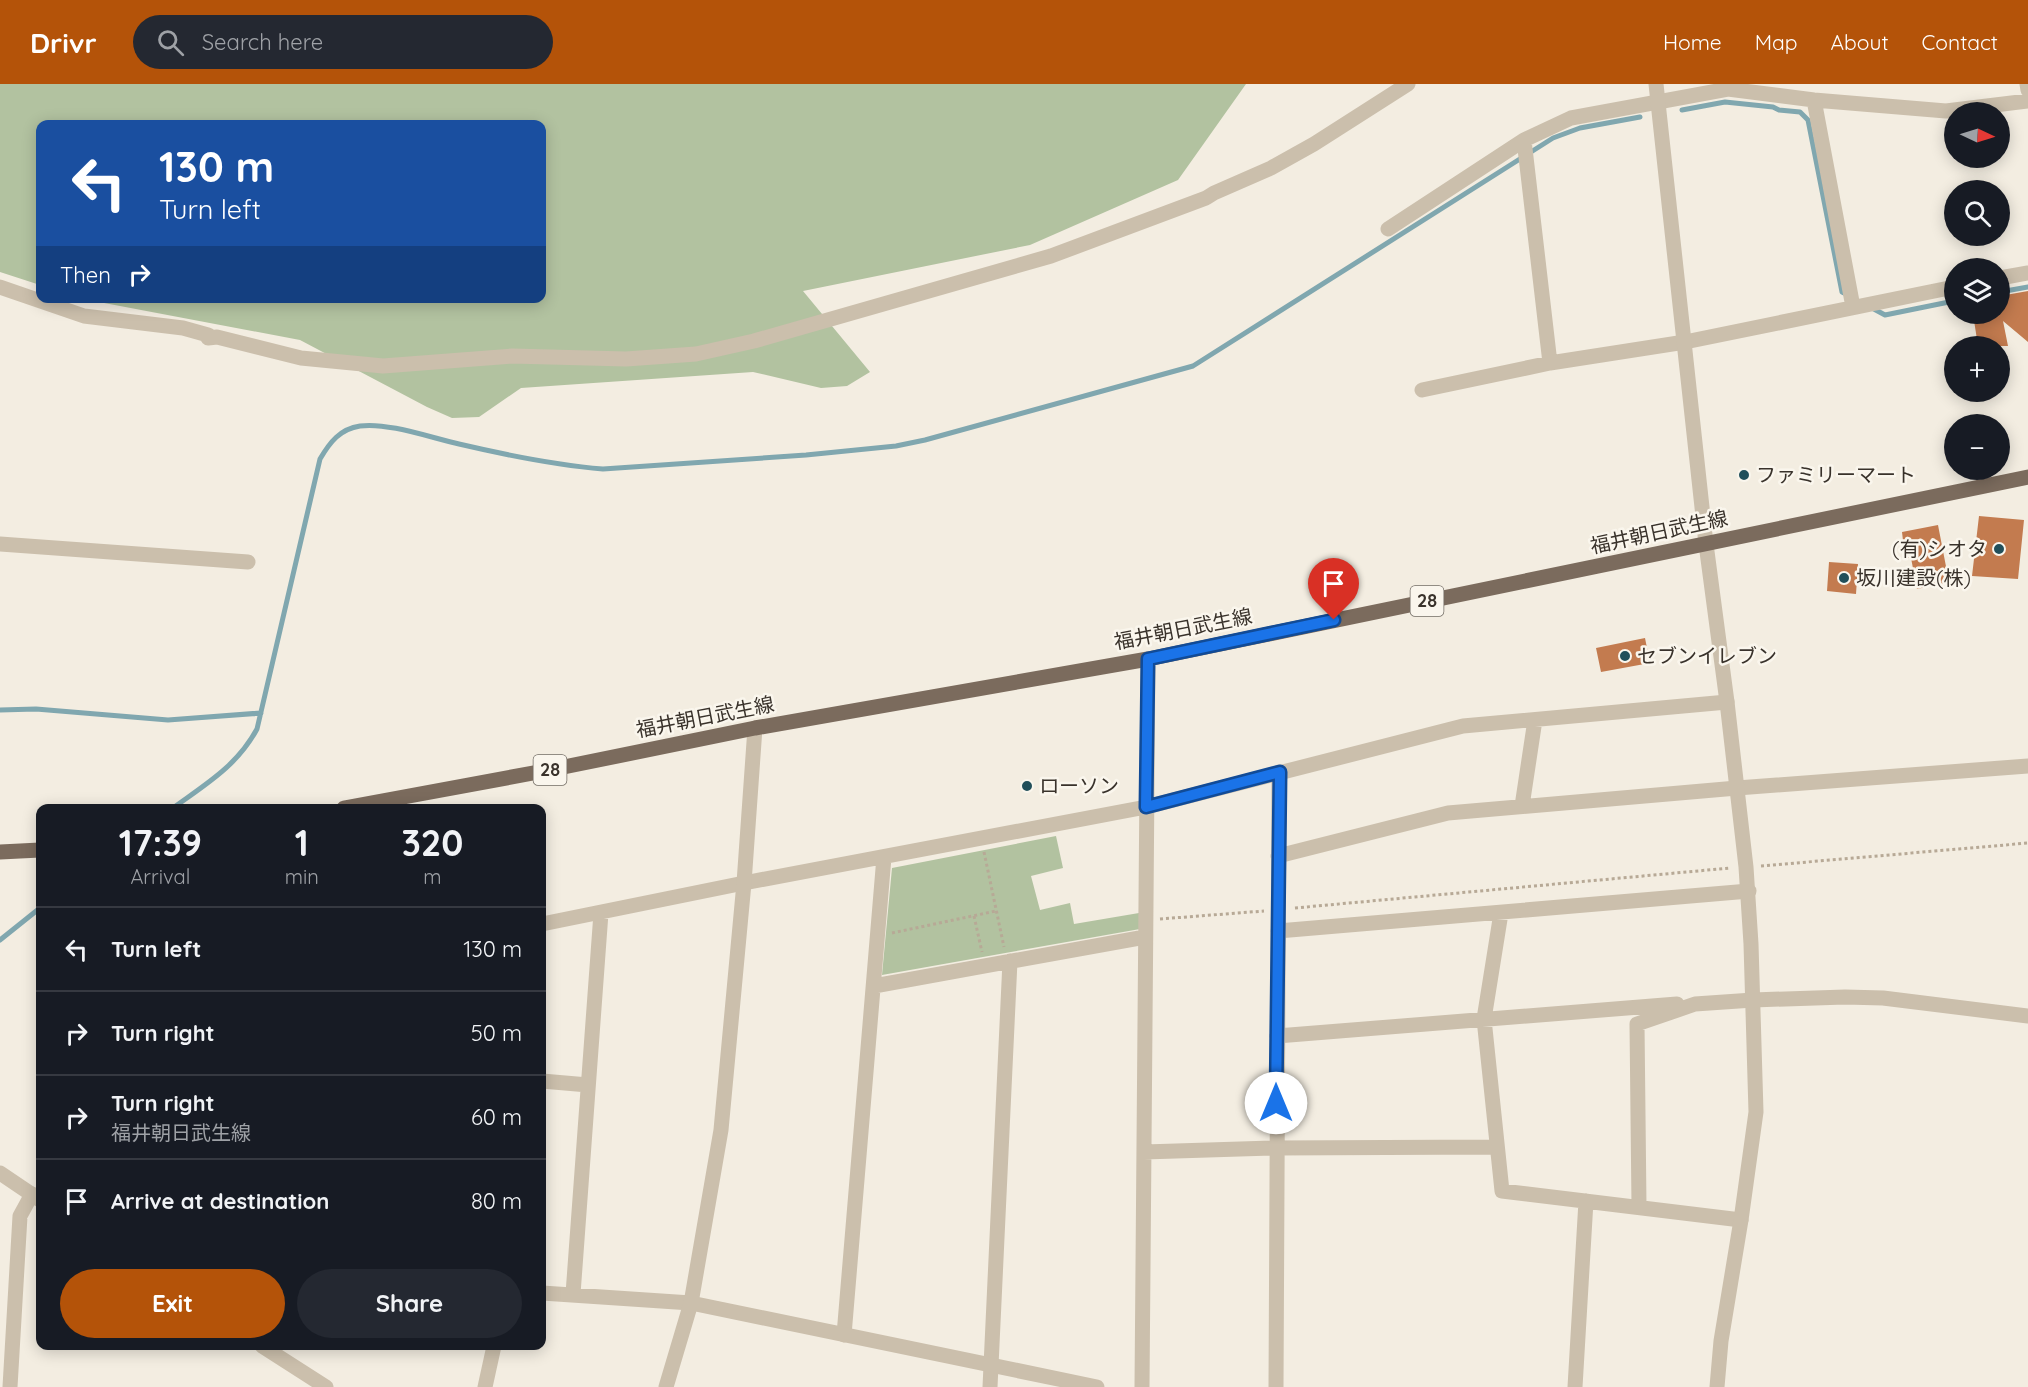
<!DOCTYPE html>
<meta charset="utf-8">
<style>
body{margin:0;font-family:Quicksand,"Noto Sans JP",sans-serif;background:#242831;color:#f1f3f6;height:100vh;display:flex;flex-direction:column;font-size:22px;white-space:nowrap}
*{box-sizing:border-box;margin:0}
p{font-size:20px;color:#9ea1a6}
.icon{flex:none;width:33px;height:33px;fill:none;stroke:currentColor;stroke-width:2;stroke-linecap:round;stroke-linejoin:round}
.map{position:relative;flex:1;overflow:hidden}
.sheet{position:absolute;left:36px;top:720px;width:510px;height:546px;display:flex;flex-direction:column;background:#171b24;border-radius:12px;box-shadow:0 3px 15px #0003}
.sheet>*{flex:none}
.guide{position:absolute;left:36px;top:36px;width:510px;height:183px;border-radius:12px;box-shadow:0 3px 15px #0003;background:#1a4fa0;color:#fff;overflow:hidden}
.needle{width:39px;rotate:94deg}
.tools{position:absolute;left:1944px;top:18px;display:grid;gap:12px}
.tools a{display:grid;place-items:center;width:66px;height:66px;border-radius:50%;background:#171b24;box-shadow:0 3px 15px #0003;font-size:30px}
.pin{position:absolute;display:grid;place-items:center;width:51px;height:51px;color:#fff;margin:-62px -26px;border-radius:50% 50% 50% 0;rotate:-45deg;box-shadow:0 0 6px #0007}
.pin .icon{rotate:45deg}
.me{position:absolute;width:66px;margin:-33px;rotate:0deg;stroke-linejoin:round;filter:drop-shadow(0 0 4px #0008)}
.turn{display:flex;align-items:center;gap:21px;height:126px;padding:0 24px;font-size:27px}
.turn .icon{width:78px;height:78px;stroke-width:2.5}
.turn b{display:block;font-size:42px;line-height:51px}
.then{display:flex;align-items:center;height:57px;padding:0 24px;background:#0003;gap:12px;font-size:22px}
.eta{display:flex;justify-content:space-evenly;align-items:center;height:102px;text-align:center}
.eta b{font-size:36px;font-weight:800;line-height:42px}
.action{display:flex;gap:12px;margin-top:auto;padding:12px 24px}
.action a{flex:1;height:69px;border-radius:36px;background:#b45309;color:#fff;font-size:24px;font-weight:800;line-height:69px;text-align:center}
.action a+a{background:#242831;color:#f1f3f6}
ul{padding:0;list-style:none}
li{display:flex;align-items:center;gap:18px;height:84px;padding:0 24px;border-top:2px solid #363941}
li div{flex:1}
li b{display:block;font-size:22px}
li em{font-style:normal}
header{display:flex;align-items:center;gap:36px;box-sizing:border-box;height:84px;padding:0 30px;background:#b45309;color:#fff}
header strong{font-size:28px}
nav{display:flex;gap:33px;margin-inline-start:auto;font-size:21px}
.search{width:420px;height:54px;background:#242831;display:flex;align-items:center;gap:15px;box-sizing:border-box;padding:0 21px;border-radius:33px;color:#9ea1a6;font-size:22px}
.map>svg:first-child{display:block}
.green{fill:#b2c2a0}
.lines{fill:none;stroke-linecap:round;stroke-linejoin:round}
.stream{stroke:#80a7af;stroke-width:5}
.building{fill:#c37b4f}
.path{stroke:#b7a996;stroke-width:3;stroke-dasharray:3 3;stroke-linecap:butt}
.minor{stroke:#cbbfac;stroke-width:15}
.tertiary{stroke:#cbbfac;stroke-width:15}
.primary{stroke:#7b6b5d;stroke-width:15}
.route-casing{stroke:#114b97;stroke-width:15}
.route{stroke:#1a73e8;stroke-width:10}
.poi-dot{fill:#214f5a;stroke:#faf6ed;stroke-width:2}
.labels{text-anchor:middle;stroke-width:5;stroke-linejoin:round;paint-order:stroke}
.shield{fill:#faf6ed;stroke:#736d65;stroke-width:1.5}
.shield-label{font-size:18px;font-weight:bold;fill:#39322b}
.poi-label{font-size:20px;fill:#39322b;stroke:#faf6ed;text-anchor:start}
.street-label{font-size:20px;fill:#39322b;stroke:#faf6ed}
</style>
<header>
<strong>Drivr</strong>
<div class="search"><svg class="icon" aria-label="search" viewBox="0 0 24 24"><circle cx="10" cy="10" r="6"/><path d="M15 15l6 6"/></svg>Search here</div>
<nav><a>Home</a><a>Map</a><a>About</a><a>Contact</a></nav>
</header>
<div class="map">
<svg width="2028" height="1303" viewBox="0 0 2028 1303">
<rect width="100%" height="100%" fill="#f3ede1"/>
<!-- green -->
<path class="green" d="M0 0H1246L1178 96 1030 161 803 207 870 288 847 302 821 304 753 288 521 304 479 333 452 334 427 323 300 256 83 215 542 214V40H40V201L0 188Z
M1056 752 1063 784 1031 792 1040 826 1070 819 1074 840 1139 829 1140 845 882 891 892 784Z"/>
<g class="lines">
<!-- stream -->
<path class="stream" d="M1682 26 1725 18 1773 23 1779 26 1800 28 1808 36 1842 208 1848 211
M2000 208 2028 203
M1872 224 1885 231 1954 217
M0 626 36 625 168 636 261 629
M173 724C206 700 237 682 257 645L320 375C330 358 340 345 360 342 387 338 432 354 459 360 506 371 555 381 603 385L806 371 896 362 925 356 1193 282 1553 54 1580 44 1640 33
M0 856 40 824"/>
</g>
<!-- building -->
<path class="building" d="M2028 207V258L2003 237 2008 262H1978L1973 230H2000V212Z
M1979 432 2024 436 2018 495 1972 492Z
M1938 441 1949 498 1917 505 1911 474H1905L1902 448Z
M1829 478 1858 480 1856 510 1827 507Z
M1645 554 1650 579 1601 588 1596 564Z"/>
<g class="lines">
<!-- path -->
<path class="path" d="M984 768 1004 863
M1761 782 2028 759
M1295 824 1730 784
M974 832 982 868
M1160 835 1264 827
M892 849 996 827"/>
<!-- minor -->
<path class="minor" d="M2027 0 2028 6
M1814 16 1853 223
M1524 56 1550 279
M1388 145 1524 56 1571 34 1728 5 1814 16 1946 27 2028 17
M2000 194 2028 189
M0 203 84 232 183 244 208 251V254L217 253 301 274 383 282 512 272 626 275 696 270 754 257 1051 172 1206 114 1214 109 1271 84 1314 60 1408 0
M1422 306 1550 279 1685 258 1954 203
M0 460 248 478
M1522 722 1535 636
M1278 772 1448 729 1737 704 2028 682
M1501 829 1484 935 1502 1107 1741 1136
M542 840 744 799 1146 723 1463 642 1727 618
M1278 847 1749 807
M874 902 1145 853
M1277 952 1677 920
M542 997 588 1001
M1144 1068 1276 1064 1496 1063
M1639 1122 1637 940 1695 920 1753 916 1845 913 1883 914 2028 932
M542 1209 691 1219
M573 1210 601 829
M844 1251 884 773
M10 1303 20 1132 32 1110
M485 1303 494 1262
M990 1303 1010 877
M1142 1303 1148 575
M1276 1303 1279 688
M1575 1303 1586 1117"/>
<!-- tertiary -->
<path class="tertiary" d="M1656 0 1706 460 1727 618 1746 783 1751 860 1756 1028 1741 1136 1721 1257 1717 1303
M0 1089 40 1116
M691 1219 1097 1303
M262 1262 326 1303
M666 1303 691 1219 721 1046 744 799 755 644"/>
<!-- primary -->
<path class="primary" d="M344 724 544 687 755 644 1148 575 2028 393
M0 768 40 766"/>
</g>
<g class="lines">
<defs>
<path id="route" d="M1276 1019 1280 688 1146 723 1148 575 1334 536"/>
</defs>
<!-- route casing -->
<use href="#route" class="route-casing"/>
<!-- route -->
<use href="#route" class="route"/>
</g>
<!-- markers -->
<g class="poi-dot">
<circle cx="1744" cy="391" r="6"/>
<circle cx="1999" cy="465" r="6"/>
<circle cx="1844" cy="494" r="6"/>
<circle cx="1625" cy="572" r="6"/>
<circle cx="1027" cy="702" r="6"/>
</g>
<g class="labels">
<!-- shield labels -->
<g class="shield">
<rect x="1410.5" y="502" width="33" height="30" rx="4.5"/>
<rect x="533.5" y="671" width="33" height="30" rx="4.5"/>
</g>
<g class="shield-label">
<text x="1427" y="523">28</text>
<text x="550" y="692">28</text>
</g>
<!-- poi labels -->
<g class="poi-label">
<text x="1756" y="398">ファミリーマート</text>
<text x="1987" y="472" text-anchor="end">(有)シオタ</text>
<text x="1856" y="501">坂川建設(株)</text>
<text x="1637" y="579">セブンイレブン</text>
<text x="1039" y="709">ローソン</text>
</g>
<!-- street labels -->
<g class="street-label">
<text transform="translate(1659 448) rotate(-12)" y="7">福井朝日武生線</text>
<text transform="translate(1183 545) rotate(-11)" y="7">福井朝日武生線</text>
<text transform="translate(705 633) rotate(-11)" y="7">福井朝日武生線</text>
</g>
</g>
</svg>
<div class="tools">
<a><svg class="needle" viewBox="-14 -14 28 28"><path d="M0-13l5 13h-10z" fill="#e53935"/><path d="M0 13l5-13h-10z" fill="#9ea1a6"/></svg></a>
<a><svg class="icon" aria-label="search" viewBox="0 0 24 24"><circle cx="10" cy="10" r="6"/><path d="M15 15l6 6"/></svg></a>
<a><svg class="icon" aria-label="layers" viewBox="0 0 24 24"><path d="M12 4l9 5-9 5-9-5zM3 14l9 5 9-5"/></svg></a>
<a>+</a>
<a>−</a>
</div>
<div class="pin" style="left:1334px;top:536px;background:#d93025"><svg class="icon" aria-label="arrive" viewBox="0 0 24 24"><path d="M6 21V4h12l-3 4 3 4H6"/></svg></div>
<svg class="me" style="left:1276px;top:1019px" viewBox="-20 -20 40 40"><circle r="19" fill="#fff"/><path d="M0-13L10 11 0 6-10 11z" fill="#1a73e8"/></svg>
<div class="guide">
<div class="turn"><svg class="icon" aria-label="left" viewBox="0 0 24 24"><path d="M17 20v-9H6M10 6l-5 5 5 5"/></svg><div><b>130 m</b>Turn left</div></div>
<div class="then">Then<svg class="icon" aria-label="right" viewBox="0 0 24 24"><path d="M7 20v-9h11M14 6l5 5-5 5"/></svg></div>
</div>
<section class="sheet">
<div class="eta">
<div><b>17:39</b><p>Arrival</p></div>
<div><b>1</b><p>min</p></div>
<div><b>320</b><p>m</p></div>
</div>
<ul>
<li><svg class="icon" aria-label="left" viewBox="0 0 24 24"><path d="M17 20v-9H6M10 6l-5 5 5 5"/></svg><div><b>Turn left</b></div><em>130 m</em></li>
<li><svg class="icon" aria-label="right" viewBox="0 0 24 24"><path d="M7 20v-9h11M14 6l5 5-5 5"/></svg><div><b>Turn right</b></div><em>50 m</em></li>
<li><svg class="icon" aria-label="right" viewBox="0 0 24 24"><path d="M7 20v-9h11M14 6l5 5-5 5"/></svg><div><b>Turn right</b><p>福井朝日武生線</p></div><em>60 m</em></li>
<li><svg class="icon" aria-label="arrive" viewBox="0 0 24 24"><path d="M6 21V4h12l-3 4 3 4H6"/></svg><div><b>Arrive at destination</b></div><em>80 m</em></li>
</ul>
<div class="action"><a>Exit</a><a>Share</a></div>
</section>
</div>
